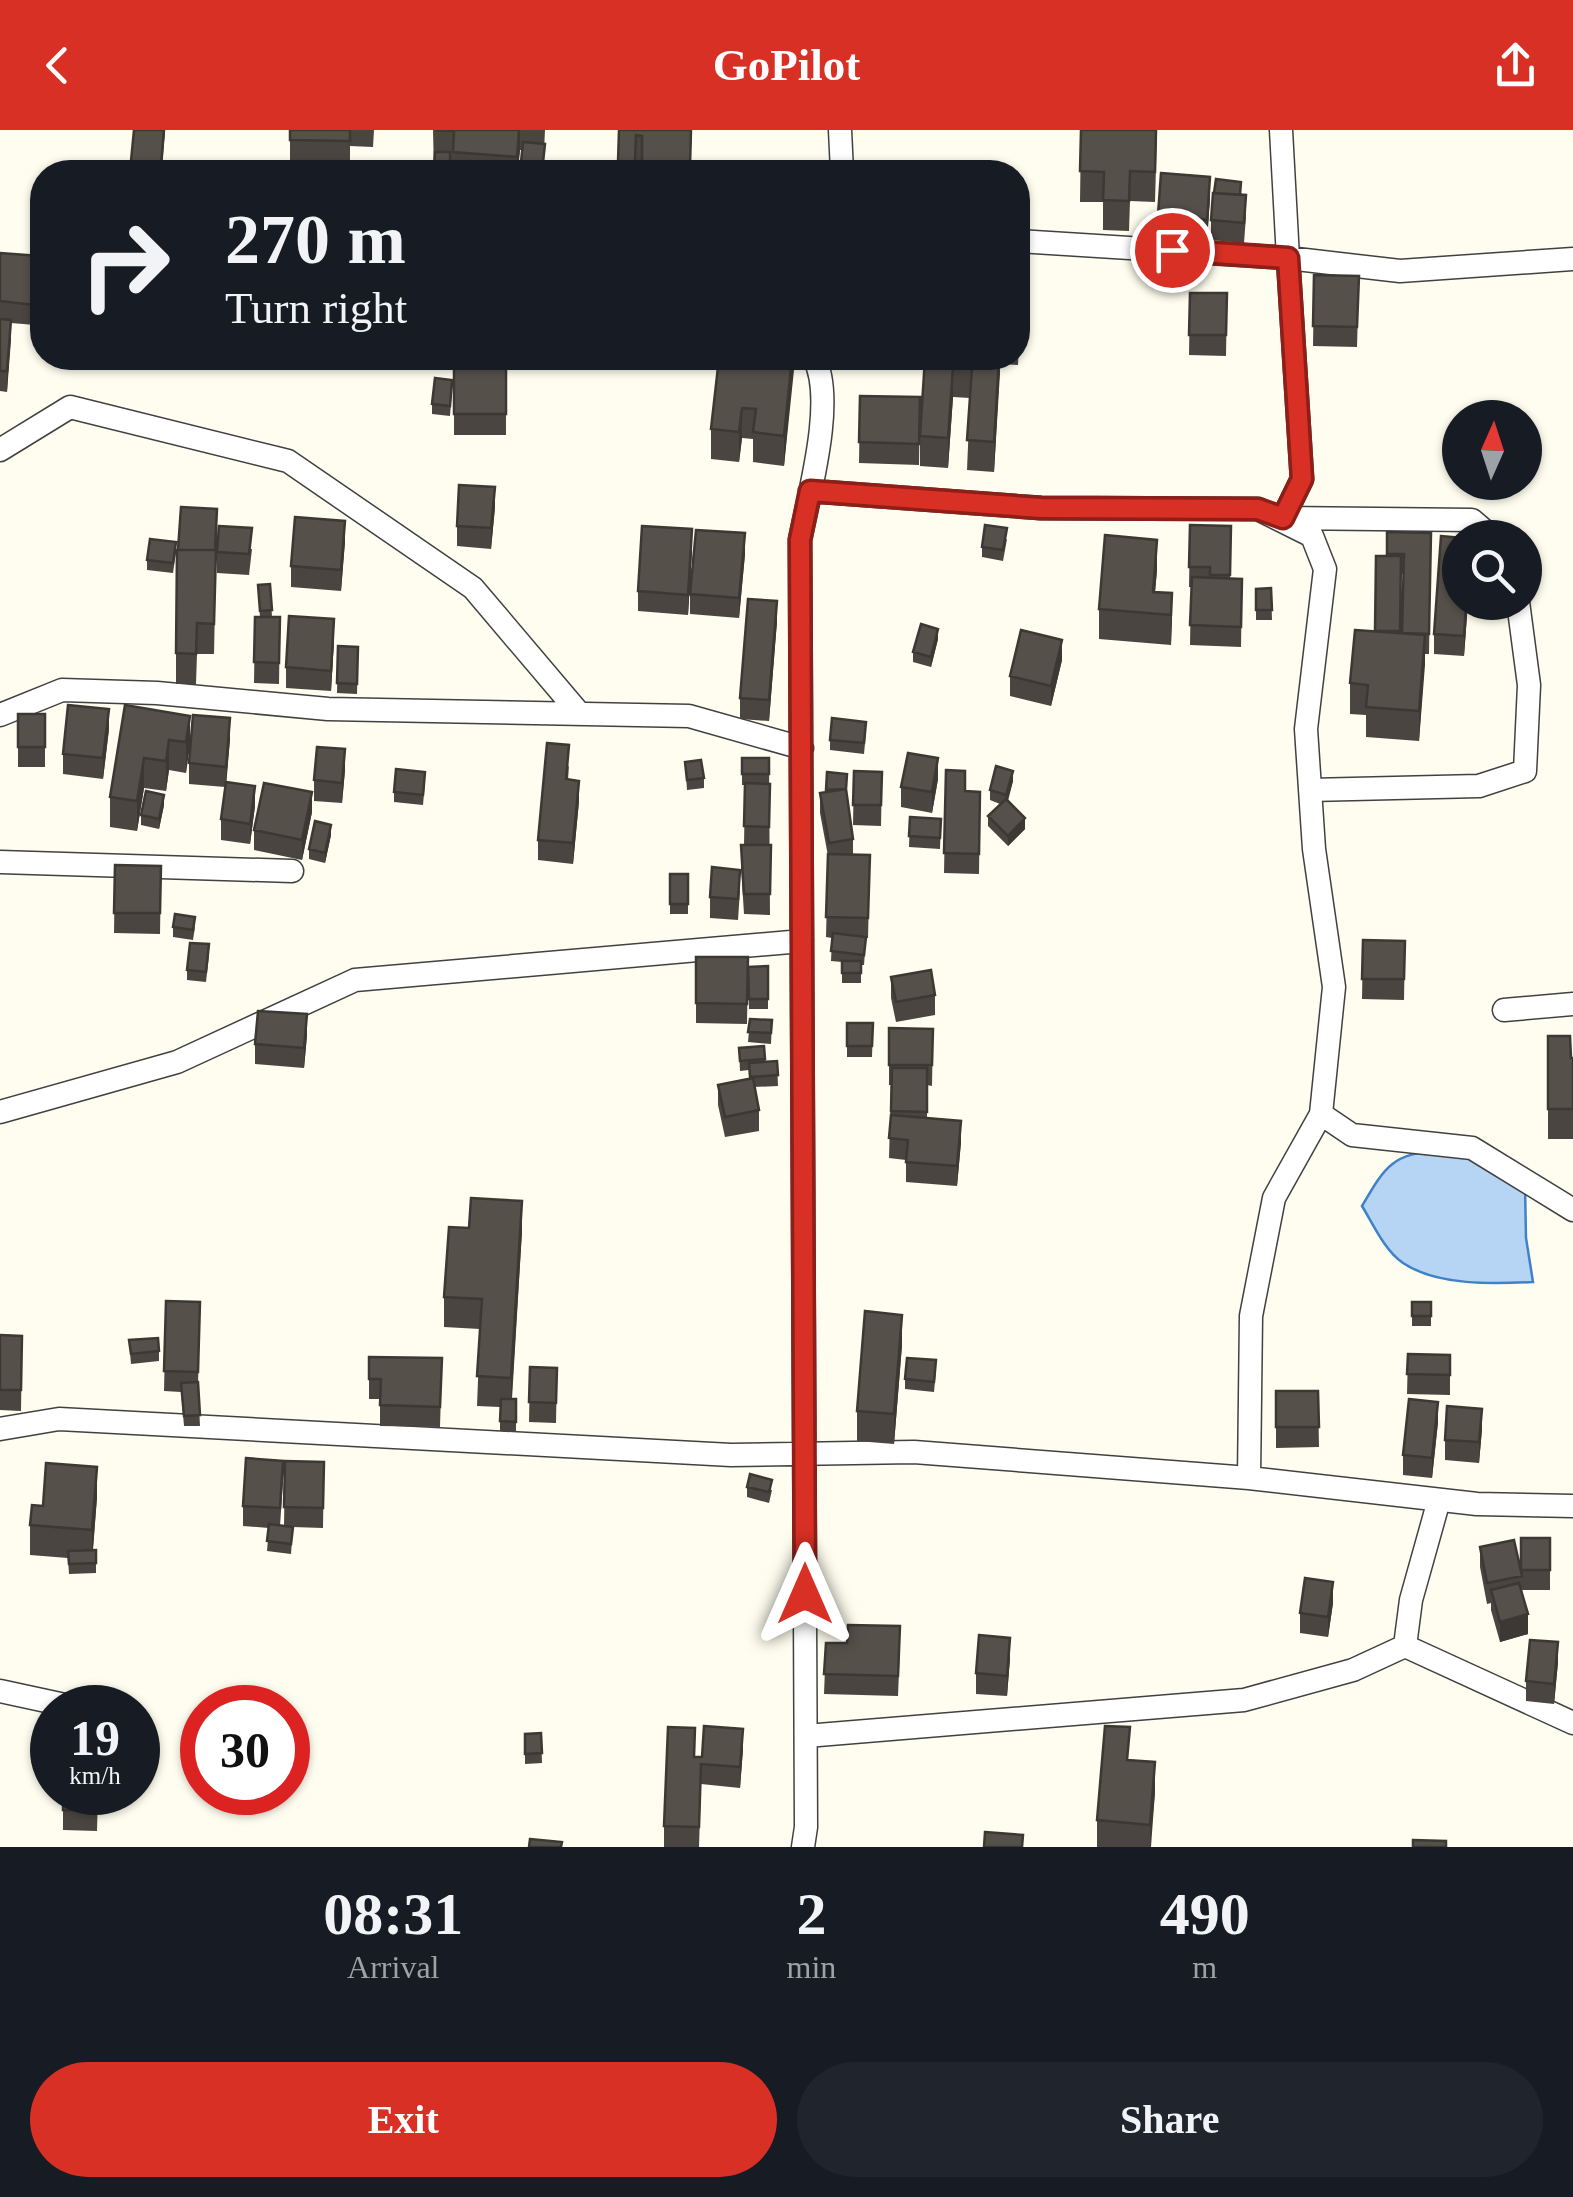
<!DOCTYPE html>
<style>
body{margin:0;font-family:"Times New Roman",serif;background:#20242c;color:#f1f3f6;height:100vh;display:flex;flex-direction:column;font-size:38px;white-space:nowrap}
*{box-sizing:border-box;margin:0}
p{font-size:32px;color:#9ea1a6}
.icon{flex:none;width:55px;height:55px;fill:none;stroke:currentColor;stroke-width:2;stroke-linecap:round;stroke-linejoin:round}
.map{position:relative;height:1717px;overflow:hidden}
.details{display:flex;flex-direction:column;background:#171b24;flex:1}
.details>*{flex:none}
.top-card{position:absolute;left:30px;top:30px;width:1000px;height:210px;border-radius:40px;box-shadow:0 2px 8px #0004;background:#171b24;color:#f1f3f6;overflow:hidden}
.needle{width:65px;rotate:3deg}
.fabs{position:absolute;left:1442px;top:270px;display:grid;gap:20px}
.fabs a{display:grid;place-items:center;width:100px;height:100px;border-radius:50%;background:#171b24;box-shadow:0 2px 8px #0004;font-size:50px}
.speed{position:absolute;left:30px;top:1555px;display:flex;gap:20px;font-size:50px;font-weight:700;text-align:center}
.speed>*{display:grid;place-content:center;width:130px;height:130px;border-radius:50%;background:#171b24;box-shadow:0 2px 8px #0004;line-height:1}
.speed small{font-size:25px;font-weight:400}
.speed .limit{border:15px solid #d22;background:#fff;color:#111}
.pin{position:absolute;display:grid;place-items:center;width:85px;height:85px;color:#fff;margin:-42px;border:5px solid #fff;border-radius:50%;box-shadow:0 2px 10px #0007}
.me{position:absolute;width:110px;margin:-55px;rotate:0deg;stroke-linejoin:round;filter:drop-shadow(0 0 8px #0008)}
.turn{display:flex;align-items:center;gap:35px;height:210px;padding:0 30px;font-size:45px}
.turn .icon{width:130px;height:130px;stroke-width:2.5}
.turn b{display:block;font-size:70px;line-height:85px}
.eta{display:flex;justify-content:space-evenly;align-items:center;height:170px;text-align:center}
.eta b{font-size:60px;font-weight:800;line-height:70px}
.primary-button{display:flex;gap:20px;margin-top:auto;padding:20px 30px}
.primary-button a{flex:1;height:115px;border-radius:60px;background:#d93025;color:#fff;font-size:40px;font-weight:800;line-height:115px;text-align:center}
.primary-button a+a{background:#20242c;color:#f1f3f6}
header{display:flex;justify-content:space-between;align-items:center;height:130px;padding:0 30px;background:#d93025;color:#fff;font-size:45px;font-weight:800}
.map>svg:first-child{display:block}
.water{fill:#b6d5f4;stroke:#3f82c8;stroke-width:2.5}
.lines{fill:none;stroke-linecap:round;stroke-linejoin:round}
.street-casing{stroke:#414141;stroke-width:25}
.street{stroke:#fff;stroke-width:22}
.wall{fill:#4a4540;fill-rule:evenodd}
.shaded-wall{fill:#3c3834}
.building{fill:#56504a;stroke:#3c3834;stroke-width:2.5}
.route-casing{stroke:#8d1f18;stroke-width:25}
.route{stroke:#d93025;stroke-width:18}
</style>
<header><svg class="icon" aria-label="back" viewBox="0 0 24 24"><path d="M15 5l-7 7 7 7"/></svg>GoPilot<svg class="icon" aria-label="share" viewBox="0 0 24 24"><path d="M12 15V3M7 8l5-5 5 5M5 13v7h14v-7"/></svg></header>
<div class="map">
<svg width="1573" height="1717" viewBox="0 0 1573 1717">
<rect width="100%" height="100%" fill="#fefdef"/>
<!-- water -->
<path class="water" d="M1441 1020 1475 1026 1525 1055 1526 1108 1533 1152C1494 1154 1437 1156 1403 1133 1385 1121 1373 1094 1362 1076 1386 1035 1392 1024 1441 1020Z"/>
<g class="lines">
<defs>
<path id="street" d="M840 0 842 42
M1018 111 1288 128 1281 0
M0 320 70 277 288 331 473 458 579 583
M810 361 1041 378 1258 379 1312 406 1325 439 1306 599 1314 719 1334 857 1321 984 1352 1005 1472 1018 1573 1080
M1493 408 1472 390 1283 388 1302 349 1288 128 1400 141 1573 129
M0 585 62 560 157 563 328 579 689 586 802 618
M1310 660 1479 656 1525 641 1529 555 1518 472
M0 732 292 741
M1504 880 1573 874
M0 982 177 932 355 850 802 811
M0 1299 59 1289 731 1325 914 1322 1249 1348 1477 1374 1573 1376
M1249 1348 1251 1186 1274 1068 1321 984
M1405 1516 1573 1593
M0 1561 74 1577
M806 1606 1244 1570 1353 1540 1405 1516 1411 1470 1439 1370
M803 1717 806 1697 800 410C809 364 836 269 814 228"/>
</defs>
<!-- street casing -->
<use href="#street" class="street-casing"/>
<!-- street -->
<use href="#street" class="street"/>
</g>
<!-- wall -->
<path class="wall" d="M165 0 162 42H131V31Z
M290 0H374L373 17 350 16V41L290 40Z
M433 0H545L543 42H520L522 20H520L518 42H453V31H450V42H434Z
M619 0H692L690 42H642V36H636L635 42H618Z
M1081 0H1157L1155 72 1130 71 1129 101 1103 100V72H1080Z
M1241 65 1246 86 1244 113 1211 110V90Z
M1210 68 1207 110 1158 106V85Z
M0 123 39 147 35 195 11 193 7 262 0 261Z
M1314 145 1359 146 1357 217 1313 216Z
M1190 163H1227L1226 226 1189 225Z
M1018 171 1020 191 1018 235 1000 234 994 342 967 340 970 268 953 267 948 338 920 336V306L925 228H1018Z
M794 228 784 336 753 332V309L742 308 739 332 711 329V299Z
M454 238H506V305H454Z
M452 260 450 286 432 284V274Z
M860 266 920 267 919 335 859 333Z
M495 377 491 419 457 416V396Z
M217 379 214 524H197L196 554H176V523Z
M1190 395 1231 396 1230 449H1242L1241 517 1190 515 1191 457H1189Z
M1387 402 1431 403 1429 524H1425L1419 611 1366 607V585L1350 584V553L1375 501 1387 426ZM1401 444H1404L1402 503H1400Z
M1007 409 1003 431 982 427V417Z
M345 411 341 461 291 457V436Z
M252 419 249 445 217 443V422Z
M692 420 688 485 638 481V461Z
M176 422 173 443 147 440V430Z
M745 424 739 488 690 484V464Z
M1157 440 1155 462 1172 463 1171 515 1099 509V479Z
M270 454 272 487H280L279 554 254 553 255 487H260L258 455Z
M1271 458 1272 490H1256V459Z
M1468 472 1464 526 1434 524V504Z
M777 491 769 591 740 589V568Z
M938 509 931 537 913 532V522Z
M334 510 331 561 286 558V537Z
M338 516 358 517 357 564 337 563Z
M1062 530 1051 576 1010 566V546Z
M125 575 190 586 186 643 169 640 166 661 144 658 137 701 110 697V667Z
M18 584H45V637H18Z
M109 599 103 649 63 644V624Z
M866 602 864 624 830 620V610Z
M230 609 226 652 255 676 250 714 221 710V689L225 657 189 654V633Z
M742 628H769L770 785 744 784 741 736V715H744L745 655H742Z
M685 632 704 648V658L687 660Z
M569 635 568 650 579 671 573 734 538 730V710Z
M345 640 342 673 314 671V650Z
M946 640 965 661 980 662 979 744 944 743Z
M854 641 882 642 881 696 853 695Z
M938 649 932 683 901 677V657Z
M1013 651 1008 671 1025 699 1008 716 988 696V686L1000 674 990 670V660Z
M425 652 423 675 394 672V662Z
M846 661 853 709V724L870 725 868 808H866L864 835H861V853H842V832L831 831 832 808 826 807 828 726 820 683V663Z
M164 675 159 699 141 695V685Z
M312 682 302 730 254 720V700Z
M910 687 941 689 940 719 909 717Z
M331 705 325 733 309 729V719Z
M115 735 161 736 160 804 114 803Z
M670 744H688V784H670Z
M740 760 738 790 710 788V767Z
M173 797H195L193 810 173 807Z
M1363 810 1405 811 1404 870 1362 869Z
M209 825 206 852 187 850V840Z
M696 827H748L747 894 696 893Z
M768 836V879H749L748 837Z
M891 847 935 865V885L896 892 891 868Z
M750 889 772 890 771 914 748 912Z
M847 893H873L872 927H847Z
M889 898 933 899 932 956 927 955V988L961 1012 957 1056 906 1052V1030L889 1028 891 955H889Z
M307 905 304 938 255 934V914Z
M1548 906 1571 928H1573V1009H1548Z
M764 916 765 932 777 931 778 956 754 957 759 980V1001L725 1007 718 975V955L750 949 749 940 740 941 739 918Z
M522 1101 512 1269H516V1302L500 1301V1277L477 1276 480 1199 444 1197V1167Z
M166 1171 200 1172 198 1255 200 1296H184L181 1262 164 1261Z
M1412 1172H1431V1196H1412Z
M0 1205 22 1206 21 1281 0 1280Z
M129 1210 159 1221V1231L131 1234Z
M902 1215 894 1314 857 1311V1281Z
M1408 1224 1450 1225V1265L1407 1264Z
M369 1227 442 1228 440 1297 380 1296V1269H369Z
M530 1237 557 1238 556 1293 529 1292Z
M936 1240 934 1262 905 1259V1249Z
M1276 1261H1318L1319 1317 1276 1318Z
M1438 1292 1432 1348 1403 1345V1325Z
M1482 1299 1479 1333 1445 1330V1310Z
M285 1331 324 1332 323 1398 293 1397 291 1424 267 1421 269 1398 243 1396V1376L283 1351 280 1396H284Z
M747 1357 772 1360 769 1373 747 1367Z
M97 1367 93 1420H96V1443L69 1444 68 1428 30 1425V1395L43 1376Z
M1521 1408H1550V1460H1522L1528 1504 1500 1512 1491 1480V1473L1487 1474 1480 1437V1417L1521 1444Z
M1333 1473 1328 1507 1300 1503V1483Z
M826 1513 900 1516 898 1566 824 1564Z
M1010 1528 1007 1566 976 1564V1543Z
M1558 1532 1554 1574 1526 1571V1551Z
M541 1603 542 1633 525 1634V1604Z
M743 1619 740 1658 701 1654 699 1717H664V1696L695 1627Z
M1130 1630 1155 1662 1151 1717H1097V1690Z
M63 1662H98L97 1701 63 1700Z"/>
<!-- shaded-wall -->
<path class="shaded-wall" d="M164 0H165L161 42V34Z
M520 0V20L517 42V27Z
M1210 47V68L1207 110V90Z
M39 126V147L35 195V175Z
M11 190V210L7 262V241Z
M792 228H794V240L784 336V306Z
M999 228 1000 243 994 342V312Z
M953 237V267L948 338V308Z
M742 278V308L739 332V302Z
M495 357V377L491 419V398Z
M345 391V411L341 461V440Z
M692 399V420L688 485V465Z
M745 403V424L739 488V468Z
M1157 410V440L1153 484V462Z
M1172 463V493L1171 515V485Z
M777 471V491L769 591V570Z
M1466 472H1468L1464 526V506Z
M334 489V510L331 561V541Z
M938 499V509L931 537V527Z
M1425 505V535L1419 611V581Z
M1062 510V530L1051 576V556Z
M109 579V599L103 649V628Z
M190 586V616L186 643V612Z
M230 588V609L226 657V637Z
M169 610V640L166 661V631Z
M345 619V640L342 673V653Z
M144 628V658L137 701V671Z
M938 628V649L932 683V662Z
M1013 641V651L1006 675V665Z
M579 651V671L573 734V713Z
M255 656V676L250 714V694Z
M312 662V682L302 730V710Z
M164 665V675L159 699V689Z
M1025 688V699L1008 716V706Z
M331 695V705L325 733V723Z
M307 884V905L304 938V918Z
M961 991V1012L957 1056V1036Z
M522 1071V1101L511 1278V1248Z
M902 1185V1215L894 1314V1284Z
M1438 1272V1292L1432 1348V1328Z
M1482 1279V1299L1479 1333V1312Z
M97 1337V1367L92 1430V1400Z
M1333 1452V1473L1328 1507V1487Z
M1528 1484V1504L1500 1512V1492Z
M1010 1508V1528L1007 1566V1546Z
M1558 1512V1532L1554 1574V1554Z
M743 1599V1619L740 1658V1637Z
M1155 1632V1662L1150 1717V1695Z"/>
<!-- building -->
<path class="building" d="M134 0H164L161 34 131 31Z
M290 0H350V11L290 10Z
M436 0H519L517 27 453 22 454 1Z
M619 0H691L690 36 642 35V6L636 5 635 32H618Z
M1081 0H1156L1155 42 1130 41 1129 71 1103 70 1104 42 1080 41Z
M523 12 545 14 542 42H520Z
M435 22H450V38L434 37Z
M1161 43 1210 47 1207 90 1158 85Z
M1216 49 1241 52 1240 65 1214 63Z
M1213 63 1246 65 1244 93 1211 90Z
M0 123 39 126 35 175 0 171Z
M1314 145 1359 146 1357 197 1313 196Z
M1190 163H1227L1226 205H1189Z
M1018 171H1020L1018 215Z
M0 189 11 190 7 241H0Z
M719 228H792L784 306 753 302 756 279 742 278 739 302 711 299Z
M925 228H999L994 312 967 310 972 238 953 237 948 308 920 306Z
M454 238H506V284H454Z
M435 248 452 250 450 276 432 274Z
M860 266 920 267 919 314 859 312Z
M459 355 495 357 491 398 457 396Z
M181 377 217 379 215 420H178Z
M295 387 345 391 341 440 291 436Z
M985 395 1007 398 1003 420 982 417Z
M1190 395 1231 396 1230 445H1210V437H1189Z
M219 396 252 398 249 424 217 422Z
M642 396 692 399 688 465 638 461Z
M696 400 745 403 739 468 690 464Z
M1387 402 1431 403 1429 504 1402 503 1404 424H1387Z
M1105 405 1157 410 1153 462 1172 463 1171 485 1099 479Z
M1441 406 1462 408H1460V472H1466L1464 506 1434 504Z
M150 409 176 412 173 433 147 430Z
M177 420H216L214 494 197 493 196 524 176 523Z
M1376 426H1401L1400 501H1375Z
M1192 447 1242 449 1241 497 1190 495Z
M270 454 272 480 260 481 258 455Z
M1271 458 1272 480H1256V459Z
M748 469 777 471 769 570 740 568Z
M289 486 334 489 331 541 286 537Z
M255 487H280L279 533 254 532Z
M921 494 938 499 931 527 913 522Z
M1021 500 1062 510 1051 556 1010 546Z
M1355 500 1425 505 1419 581 1366 577 1368 555 1350 553Z
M338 516 358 517 357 554 337 553Z
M68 575 109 579 103 628 63 624Z
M125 575 190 586 186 612 169 610 166 631 144 628 137 671 110 667Z
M18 584H45V617H18Z
M193 585 230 588 226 637 189 633Z
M832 588 866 592 864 613 830 610Z
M547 613 569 615 566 649 579 651 573 713 538 710Z
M317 617 345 619 342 653 314 650Z
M908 623 938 628 932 662 901 657Z
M742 628H769V644H742Z
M701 630 704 648 687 650 685 632Z
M996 636 1013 641 1006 665 990 660Z
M396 639 425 642 423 665 394 662Z
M946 640 965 641V661L980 662 979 724 944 723Z
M854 641 882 642 881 675H853Z
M827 642 847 644 846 659 826 660Z
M226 652 255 656 250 694 221 689Z
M264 653 312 662 302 710 254 700Z
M745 653 770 654 769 697 744 696Z
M846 659 853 709 829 713 820 663Z
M146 661 164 665 159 689 141 685Z
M1006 669 1025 688 1008 706 988 686Z
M910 687 941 689 940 708 909 706Z
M315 691 331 695 325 723 309 719Z
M741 715H771L770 764H744Z
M828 724 870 725 868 788 826 787Z
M115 735 161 736 160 783H114Z
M712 737 740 740 738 769 710 767Z
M670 744H688V774H670Z
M175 784 195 787 193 800 173 797Z
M833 803 866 807 864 825 831 821Z
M1363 810 1405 811 1404 849H1362Z
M190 813 209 814 206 842 187 840Z
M696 827H748L747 874 696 873Z
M842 831H861V843H842Z
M768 836V869H749L748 837Z
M931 840 935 865 896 872 891 847Z
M258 881 307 884 304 918 255 914Z
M750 889 772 890 771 903 748 902Z
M847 893H873L872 916H847Z
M889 898 933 899 932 935H889Z
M1548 906H1570L1571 928H1573V979H1548Z
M764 916 765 929 740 931 739 918Z
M777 931 778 945 750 947 749 933Z
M892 938H927V982L891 981Z
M753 948 759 980 725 987 718 955Z
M891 985 961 991 957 1036 906 1032 908 1010 889 1008Z
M471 1068 522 1071 511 1248 477 1246 482 1169 444 1167 449 1097 469 1098Z
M166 1171 200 1172 198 1242 164 1241Z
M1412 1172H1431V1186H1412Z
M865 1181 902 1185 894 1284 857 1281Z
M0 1205 22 1206 21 1260H0Z
M158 1208 159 1221 131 1224 129 1210Z
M1408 1224 1450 1225V1245L1407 1244Z
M369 1227 442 1228 440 1277 380 1275 381 1249H369Z
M907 1228 936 1230 934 1252 905 1249Z
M530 1237 557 1238 556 1273 529 1272Z
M198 1252 200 1285 184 1286 181 1253Z
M1276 1261H1318L1319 1297H1276Z
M501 1269H516V1292L500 1291Z
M1409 1269 1438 1272 1432 1328 1403 1325Z
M1447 1276 1482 1279 1479 1312 1445 1310Z
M246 1328 283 1331 280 1378 243 1376Z
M285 1331 324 1332 323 1378 284 1377Z
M46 1333 97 1337 92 1400 30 1395 32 1375 43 1376Z
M750 1344 772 1350 769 1362 747 1357Z
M269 1394 293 1397 291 1414 267 1411Z
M1521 1408H1550V1440H1521Z
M1514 1410 1522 1446 1487 1453 1480 1417Z
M96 1420V1433L69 1434 68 1421Z
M1305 1448 1333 1452 1328 1487 1300 1483Z
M1519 1453 1528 1484 1500 1492 1491 1460Z
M848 1495 900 1496 898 1546 824 1544 826 1513H847Z
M979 1505 1010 1508 1007 1546 976 1543Z
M1530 1510 1558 1512 1554 1554 1526 1551Z
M704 1596 743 1599 740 1637 701 1634 699 1697 664 1696 668 1597 695 1598 694 1627H702Z
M1105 1596 1130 1597 1127 1630 1155 1632 1150 1695 1097 1690Z
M541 1603 542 1623 525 1624V1604Z
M63 1662H97V1680H63Z
M985 1702 1023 1705 1022 1717H984Z
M530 1709 562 1712 561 1717H529Z
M1413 1710 1446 1711V1717H1413Z"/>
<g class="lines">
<defs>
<path id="route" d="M805 1464 800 410 810 361 1041 378 1258 379 1283 388 1302 349 1288 128 1172 120"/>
</defs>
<!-- route casing -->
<use href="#route" class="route-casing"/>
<!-- route -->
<use href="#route" class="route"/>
</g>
</svg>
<div class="fabs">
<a><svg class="needle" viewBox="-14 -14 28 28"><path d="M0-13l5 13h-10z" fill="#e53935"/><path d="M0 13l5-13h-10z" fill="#9ea1a6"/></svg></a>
<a><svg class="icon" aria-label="search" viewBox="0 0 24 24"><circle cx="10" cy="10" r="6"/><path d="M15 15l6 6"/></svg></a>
</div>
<div class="speed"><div>19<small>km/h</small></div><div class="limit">30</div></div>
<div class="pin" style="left:1172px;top:120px;background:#d93025"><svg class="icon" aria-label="arrive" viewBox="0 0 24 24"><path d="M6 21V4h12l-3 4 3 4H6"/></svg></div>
<svg class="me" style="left:805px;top:1464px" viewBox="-20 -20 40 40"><path d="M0-17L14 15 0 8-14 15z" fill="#d93025" stroke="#fff" stroke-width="4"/></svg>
<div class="top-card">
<div class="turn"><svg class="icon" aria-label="right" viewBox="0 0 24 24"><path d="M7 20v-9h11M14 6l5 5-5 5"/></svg><div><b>270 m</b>Turn right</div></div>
</div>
</div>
<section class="details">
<div class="eta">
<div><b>08:31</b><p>Arrival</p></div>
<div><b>2</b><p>min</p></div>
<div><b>490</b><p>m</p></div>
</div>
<div class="primary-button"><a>Exit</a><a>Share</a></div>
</section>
